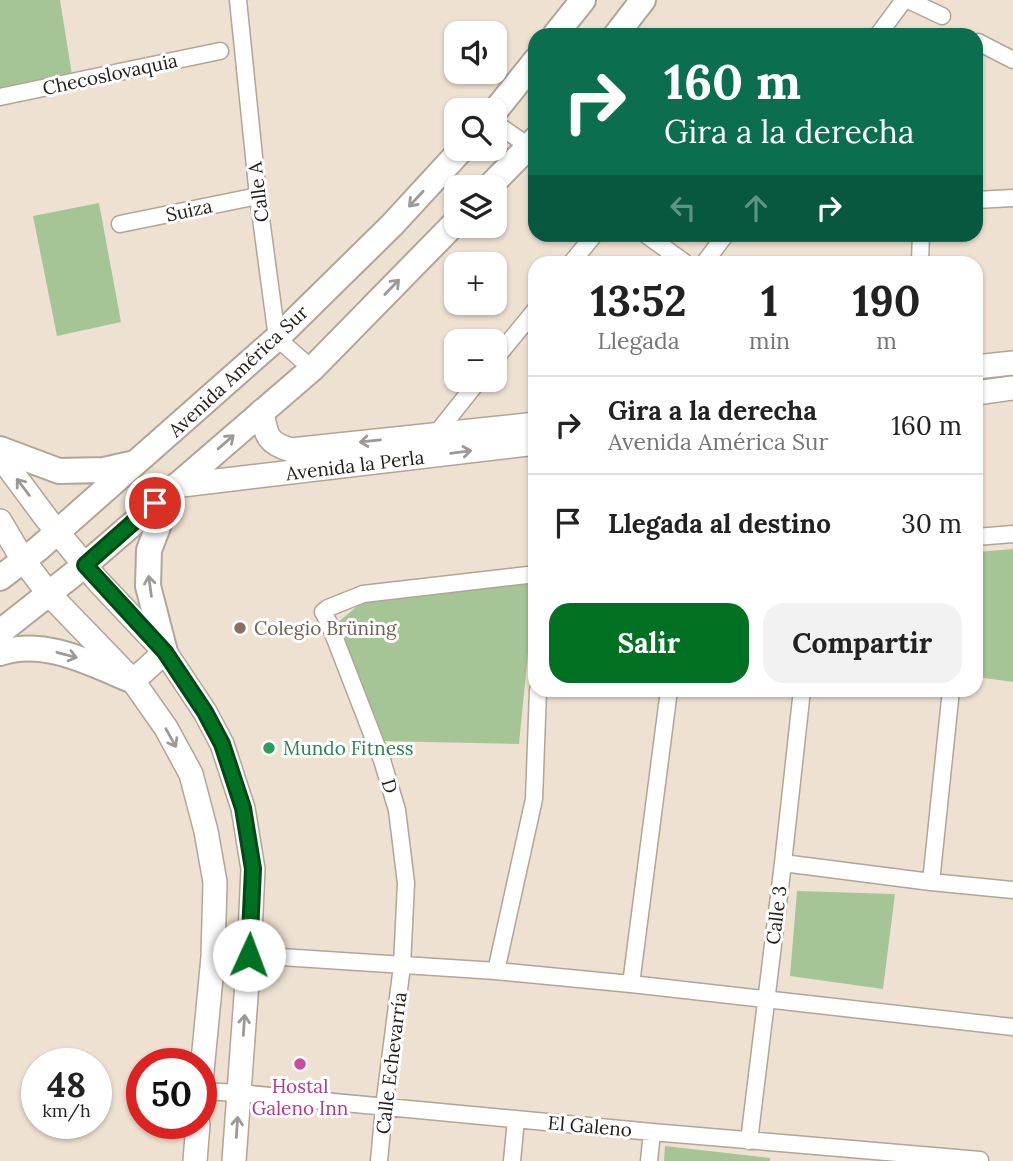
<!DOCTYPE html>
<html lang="es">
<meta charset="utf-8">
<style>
body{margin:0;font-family:Lora,serif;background:#f2f2f2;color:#222;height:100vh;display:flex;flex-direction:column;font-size:26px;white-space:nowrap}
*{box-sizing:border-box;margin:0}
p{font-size:23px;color:#767676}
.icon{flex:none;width:38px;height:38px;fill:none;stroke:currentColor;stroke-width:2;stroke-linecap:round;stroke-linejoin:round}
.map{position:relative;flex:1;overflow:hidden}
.side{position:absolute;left:528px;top:256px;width:455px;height:441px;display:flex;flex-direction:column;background:#fff;border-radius:21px;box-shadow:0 2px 5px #0004}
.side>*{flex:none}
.guide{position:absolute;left:528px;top:28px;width:455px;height:214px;border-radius:21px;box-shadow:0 2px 5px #0004;background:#0b6e4f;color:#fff;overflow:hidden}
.controls{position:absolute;left:444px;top:21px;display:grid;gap:14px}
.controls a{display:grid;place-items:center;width:63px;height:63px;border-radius:14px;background:#fff;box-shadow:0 2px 5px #0004;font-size:35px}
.speed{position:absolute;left:21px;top:1048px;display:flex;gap:14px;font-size:35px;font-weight:700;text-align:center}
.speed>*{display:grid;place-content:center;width:91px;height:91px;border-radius:50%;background:#fff;box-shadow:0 2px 5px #0004;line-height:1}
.speed small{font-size:18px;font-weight:400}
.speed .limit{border:10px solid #d22;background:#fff;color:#111}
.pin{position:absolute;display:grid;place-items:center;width:60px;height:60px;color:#fff;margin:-30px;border:4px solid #fff;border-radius:50%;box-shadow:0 2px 7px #0007}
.me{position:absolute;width:77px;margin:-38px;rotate:2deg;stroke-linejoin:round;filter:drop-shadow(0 0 5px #0008)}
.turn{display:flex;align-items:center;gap:24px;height:147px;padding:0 21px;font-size:32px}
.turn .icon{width:91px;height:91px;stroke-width:2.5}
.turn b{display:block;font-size:49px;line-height:60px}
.lanes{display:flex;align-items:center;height:66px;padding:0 21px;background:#0003;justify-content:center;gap:35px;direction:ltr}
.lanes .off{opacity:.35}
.eta{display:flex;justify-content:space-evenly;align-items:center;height:119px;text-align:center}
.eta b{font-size:42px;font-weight:700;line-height:49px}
.button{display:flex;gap:14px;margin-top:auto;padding:14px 21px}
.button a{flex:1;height:80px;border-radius:21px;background:#007022;color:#fff;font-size:28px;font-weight:700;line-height:80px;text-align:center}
.button a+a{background:#f2f2f2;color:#222}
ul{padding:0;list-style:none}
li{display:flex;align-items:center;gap:21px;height:98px;padding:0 21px;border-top:2px solid #e0e0e0}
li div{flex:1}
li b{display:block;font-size:26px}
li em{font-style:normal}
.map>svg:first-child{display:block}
.green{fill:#a6c597}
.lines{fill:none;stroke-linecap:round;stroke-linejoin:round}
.street-casing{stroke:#b1a597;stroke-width:19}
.secondary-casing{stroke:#b1a597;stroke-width:26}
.primary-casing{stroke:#b1a597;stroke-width:28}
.street{stroke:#fff;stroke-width:16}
.secondary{stroke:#fff;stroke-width:23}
.primary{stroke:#fff;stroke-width:24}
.oneway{stroke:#9c9997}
.route-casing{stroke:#004916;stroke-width:18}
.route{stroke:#007022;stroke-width:12}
.education-dot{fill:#8d6e63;stroke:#fff;stroke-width:2.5}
.leisure-dot{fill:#2e9e5b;stroke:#fff;stroke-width:2.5}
.hotel-dot{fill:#d1479c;stroke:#fff;stroke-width:2.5}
.labels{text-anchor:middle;stroke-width:6;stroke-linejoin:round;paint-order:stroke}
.street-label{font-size:19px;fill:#221d18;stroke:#fff}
.education-label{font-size:19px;fill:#785e54;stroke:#fff;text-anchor:start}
.leisure-label{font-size:19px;fill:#27864d;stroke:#fff;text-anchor:start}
.hotel-label{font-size:19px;fill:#b23c85;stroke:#fff}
</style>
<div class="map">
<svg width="1013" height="1161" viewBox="0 0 1013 1161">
<rect width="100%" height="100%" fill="#eee1d2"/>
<!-- green -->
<path class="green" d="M0 0H60L72 75 0 89Z
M99 203 121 322 57 336 33 216Z
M1013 549V682L977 677 976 575 978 552Z
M535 582 519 744 378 741 336 624 362 602 375 599Z
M797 891 895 894 883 989 790 976Z
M665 1146 770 1158V1161H664Z"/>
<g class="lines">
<defs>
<path id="street" d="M238 0 258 196 277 338 312 369
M908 0 942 16
M878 35 904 0
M978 42 1013 60
M0 97 220 51
M495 123 536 151
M976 200 1013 198
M120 224 258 196
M645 234 684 262
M572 262 595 234
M705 262 726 234
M920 262 921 234
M495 359 536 309
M436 434 479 380
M976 537 1013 534
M783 863 931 882 1013 890
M931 882 951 690
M249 955 496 971 631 984 1013 1027
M496 971 534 799 538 690
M631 984 669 690
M201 1091 239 1093 652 1132 980 1160
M749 1141 783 863 802 690
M379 1161 384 1107 402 966 406 883 397 810 382 760 329 623 323 612 328 608 363 594 536 574
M512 1161 516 1119
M649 1161 652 1132"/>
<path id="secondary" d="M976 367 1013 363
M976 393 1013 388
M262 411C266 434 266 443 291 450L536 424
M0 456 46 518 97 580 165 652 205 712 222 744 243 808 253 869 249 955 234 1161
M174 486 536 443
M0 521 23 560 49 594 133 681 166 728 191 774 206 831 215 882 213 957 201 1082
M133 681 165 652
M195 1161 198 1124"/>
<path id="primary" d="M555 35 583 0
M616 35 643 0
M495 111 536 60
M489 187 536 139
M0 449 59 471 104 470 135 463
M0 578 38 549 277 338 392 225 462 149
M0 632 85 565 312 369 457 221
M165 652 148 586 149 550 172 491
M0 653C45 638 92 664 133 681"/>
</defs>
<!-- street casing -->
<use href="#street" class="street-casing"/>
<!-- secondary casing -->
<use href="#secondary" class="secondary-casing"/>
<!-- primary casing -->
<use href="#primary" class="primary-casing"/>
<!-- street -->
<use href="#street" class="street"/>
<!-- secondary -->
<use href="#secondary" class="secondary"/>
<!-- primary -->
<use href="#primary" class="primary"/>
</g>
<!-- one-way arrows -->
<defs><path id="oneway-shaft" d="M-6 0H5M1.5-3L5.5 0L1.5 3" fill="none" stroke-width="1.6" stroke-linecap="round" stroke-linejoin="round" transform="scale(1.75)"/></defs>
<g class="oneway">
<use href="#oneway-shaft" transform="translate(416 199) rotate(133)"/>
<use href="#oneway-shaft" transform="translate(392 287) rotate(-46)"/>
<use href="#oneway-shaft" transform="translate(370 441) rotate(174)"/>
<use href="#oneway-shaft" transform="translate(226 442) rotate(-41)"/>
<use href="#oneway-shaft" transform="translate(461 452) rotate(-7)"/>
<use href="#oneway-shaft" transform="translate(23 487) rotate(-127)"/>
<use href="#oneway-shaft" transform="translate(150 586) rotate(-98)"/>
<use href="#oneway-shaft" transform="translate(67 655) rotate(15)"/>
<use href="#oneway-shaft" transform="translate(171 738) rotate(61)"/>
<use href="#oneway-shaft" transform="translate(244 1025) rotate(-86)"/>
<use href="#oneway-shaft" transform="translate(237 1127) rotate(-86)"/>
</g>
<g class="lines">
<defs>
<path id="route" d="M155 503 85 565 165 652 205 712 222 744 243 808 253 869 249 955"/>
</defs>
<!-- route casing -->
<use href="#route" class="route-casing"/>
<!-- route -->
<use href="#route" class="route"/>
</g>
<!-- markers -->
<circle class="education-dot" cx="240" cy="628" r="7"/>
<circle class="leisure-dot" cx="269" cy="748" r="7"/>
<circle class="hotel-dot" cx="300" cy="1064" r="7"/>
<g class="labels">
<!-- street labels -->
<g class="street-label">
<text transform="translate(110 74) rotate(-12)" y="7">Checoslovaquia</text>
<text transform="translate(258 192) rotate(-97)" y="7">Calle A</text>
<text transform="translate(189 210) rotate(-12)" y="7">Suiza</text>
<text transform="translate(238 371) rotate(-43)" y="7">Avenida América Sur</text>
<text transform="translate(355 465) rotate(-7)" y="7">Avenida la Perla</text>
<text transform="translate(390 786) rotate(73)" y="7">D</text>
<text transform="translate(776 915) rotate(-83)" y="7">Calle 3</text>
<text transform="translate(391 1063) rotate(-83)" y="7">Calle Echevarría</text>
<text transform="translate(590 1126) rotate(5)" y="7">El Galeno</text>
</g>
<!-- education labels -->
<g class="education-label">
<text x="254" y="635">Colegio Brüning</text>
</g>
<!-- leisure labels -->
<g class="leisure-label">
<text x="283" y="755">Mundo Fitness</text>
</g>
<!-- hotel labels -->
<g class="hotel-label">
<text x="300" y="1093">Hostal<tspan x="300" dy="22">Galeno Inn</tspan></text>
</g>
</g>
</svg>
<div class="controls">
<a><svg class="icon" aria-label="sound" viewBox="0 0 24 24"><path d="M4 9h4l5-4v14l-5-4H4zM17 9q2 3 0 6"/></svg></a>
<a><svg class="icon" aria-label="search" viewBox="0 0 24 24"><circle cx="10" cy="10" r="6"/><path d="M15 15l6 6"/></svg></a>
<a><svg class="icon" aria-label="layers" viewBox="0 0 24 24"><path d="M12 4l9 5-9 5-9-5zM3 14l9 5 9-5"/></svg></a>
<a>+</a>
<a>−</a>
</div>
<div class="speed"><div>48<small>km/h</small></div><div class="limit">50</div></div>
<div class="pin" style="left:155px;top:503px;background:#d93025"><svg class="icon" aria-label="arrive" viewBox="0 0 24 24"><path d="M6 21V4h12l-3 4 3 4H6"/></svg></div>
<svg class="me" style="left:249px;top:955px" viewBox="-20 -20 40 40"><circle r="19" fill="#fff"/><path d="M0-13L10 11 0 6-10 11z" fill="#007022"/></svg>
<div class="guide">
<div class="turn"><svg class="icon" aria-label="right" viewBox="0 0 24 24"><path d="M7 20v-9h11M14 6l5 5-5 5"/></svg><div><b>160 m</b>Gira a la derecha</div></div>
<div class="lanes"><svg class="icon off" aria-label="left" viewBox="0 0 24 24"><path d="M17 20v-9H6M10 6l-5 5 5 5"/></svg><svg class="icon off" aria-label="ahead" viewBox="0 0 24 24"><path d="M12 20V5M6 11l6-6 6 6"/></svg><svg class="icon" aria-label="right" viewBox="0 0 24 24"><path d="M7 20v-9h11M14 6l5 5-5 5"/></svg></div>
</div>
<section class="side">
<div class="eta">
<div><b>13:52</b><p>Llegada</p></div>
<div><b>1</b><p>min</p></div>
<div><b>190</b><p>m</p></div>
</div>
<ul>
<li><svg class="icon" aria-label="right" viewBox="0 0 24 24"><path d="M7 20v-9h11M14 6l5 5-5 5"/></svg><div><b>Gira a la derecha</b><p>Avenida América Sur</p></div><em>160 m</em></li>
<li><svg class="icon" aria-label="arrive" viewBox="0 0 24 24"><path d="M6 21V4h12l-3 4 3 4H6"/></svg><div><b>Llegada al destino</b></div><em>30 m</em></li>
</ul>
<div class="button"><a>Salir</a><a>Compartir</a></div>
</section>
</div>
